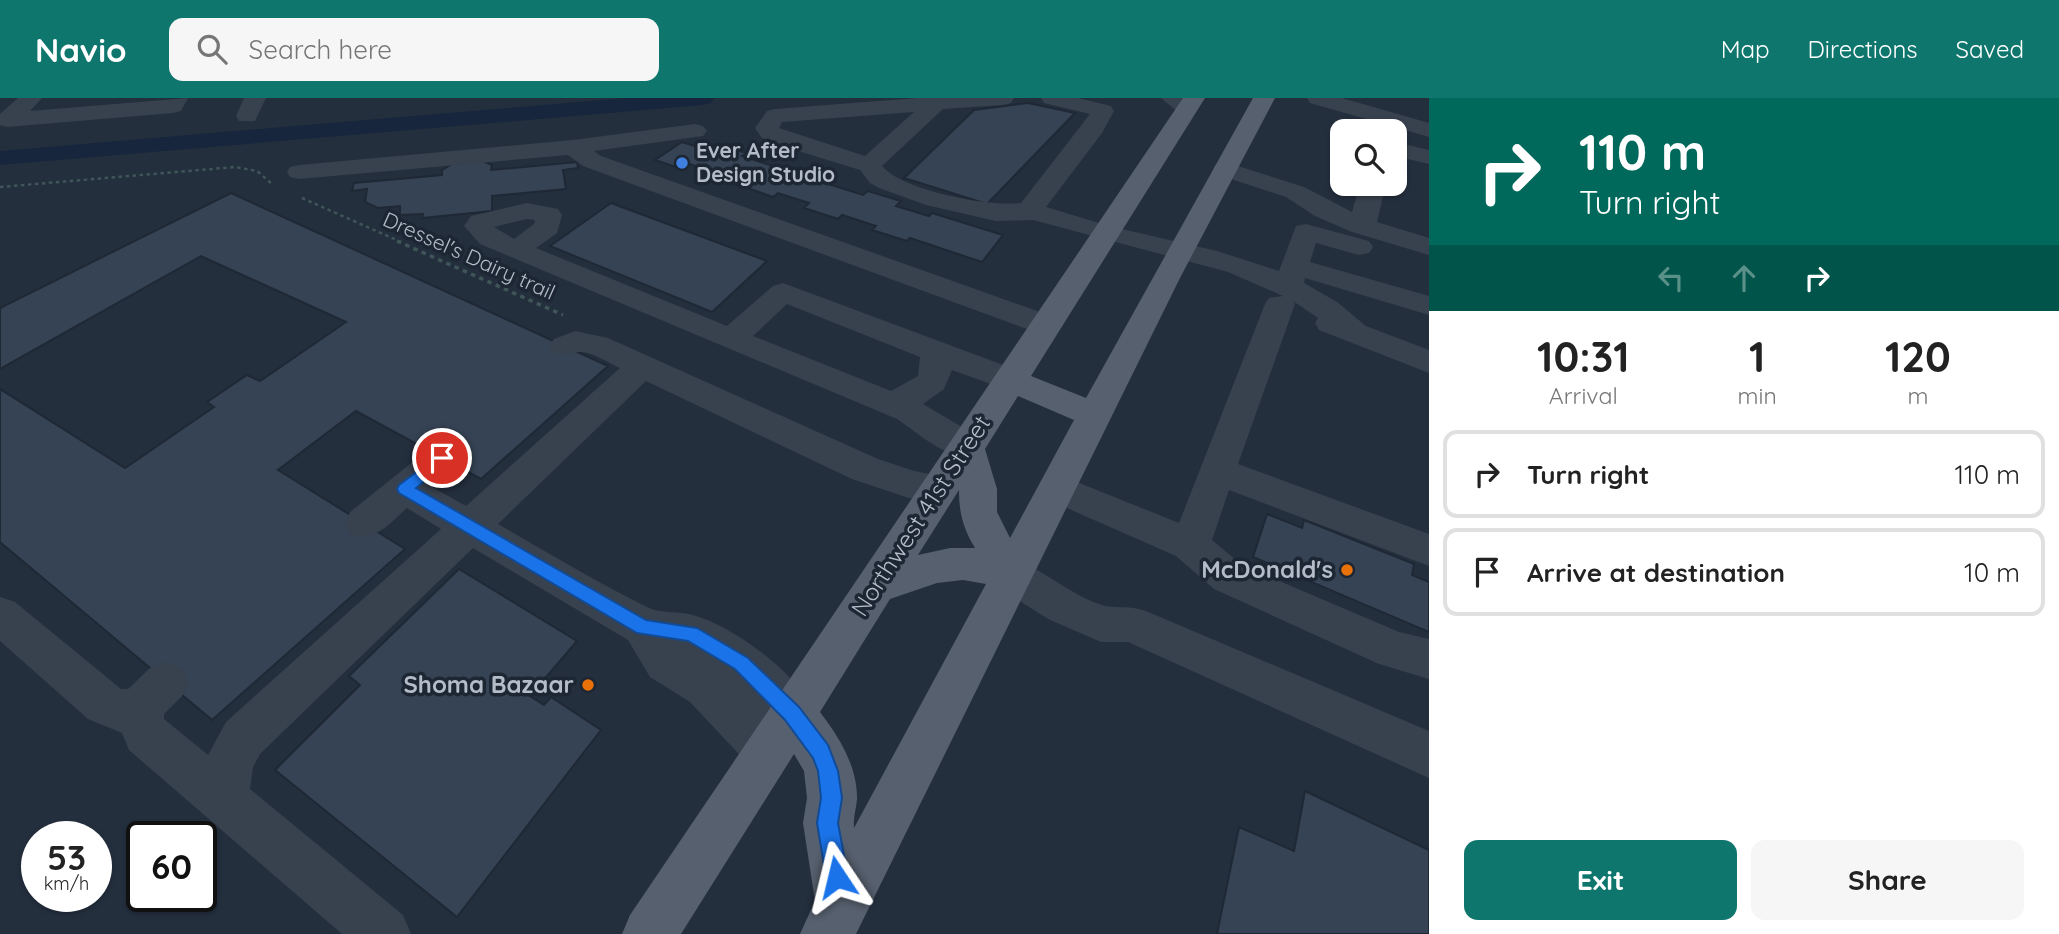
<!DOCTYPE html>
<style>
body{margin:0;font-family:Quicksand,sans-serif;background:#f6f6f6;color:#222;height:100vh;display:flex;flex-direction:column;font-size:26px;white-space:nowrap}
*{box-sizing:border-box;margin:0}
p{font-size:23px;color:#767676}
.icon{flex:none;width:38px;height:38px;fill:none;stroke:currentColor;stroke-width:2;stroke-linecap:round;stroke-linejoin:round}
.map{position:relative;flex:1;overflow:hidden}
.drawer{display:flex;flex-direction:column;background:#fff;width:630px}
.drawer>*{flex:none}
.top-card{background:#00695c;color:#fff;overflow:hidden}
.fabs{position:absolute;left:1330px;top:21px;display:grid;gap:14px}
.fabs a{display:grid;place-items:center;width:77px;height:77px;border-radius:14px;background:#fff;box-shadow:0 2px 5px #0004;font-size:35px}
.speed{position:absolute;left:21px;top:723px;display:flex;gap:14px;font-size:35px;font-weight:700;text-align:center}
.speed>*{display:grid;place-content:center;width:91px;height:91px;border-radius:50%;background:#fff;box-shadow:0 2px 5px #0004;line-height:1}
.speed small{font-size:18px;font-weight:400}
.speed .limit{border:4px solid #111;border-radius:10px;background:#fff;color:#111}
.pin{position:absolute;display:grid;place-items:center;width:60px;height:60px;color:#fff;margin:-30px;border:4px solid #fff;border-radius:50%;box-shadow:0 2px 7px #0007}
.me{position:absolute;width:77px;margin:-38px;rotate:350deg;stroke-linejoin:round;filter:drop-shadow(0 0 5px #0008)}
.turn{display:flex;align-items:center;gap:24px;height:147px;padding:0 35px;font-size:32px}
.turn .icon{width:91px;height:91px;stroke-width:2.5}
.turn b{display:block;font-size:49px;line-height:60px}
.lanes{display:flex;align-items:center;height:66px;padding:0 35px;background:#0003;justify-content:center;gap:35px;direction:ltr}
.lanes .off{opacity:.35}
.eta{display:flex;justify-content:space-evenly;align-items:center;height:119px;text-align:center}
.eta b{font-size:42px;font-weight:700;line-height:49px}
.primary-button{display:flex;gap:14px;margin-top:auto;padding:14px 35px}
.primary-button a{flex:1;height:80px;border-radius:14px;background:#0f766e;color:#fff;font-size:28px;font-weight:700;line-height:80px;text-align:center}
.primary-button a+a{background:#f6f6f6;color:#222}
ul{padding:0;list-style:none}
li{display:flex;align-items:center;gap:21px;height:88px;margin:0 14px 10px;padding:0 21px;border:4px solid #e0e0e0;border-radius:14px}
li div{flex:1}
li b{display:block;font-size:26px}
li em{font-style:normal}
header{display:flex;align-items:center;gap:42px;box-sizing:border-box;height:98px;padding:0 35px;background:#0f766e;color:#fff}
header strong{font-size:33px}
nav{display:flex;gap:38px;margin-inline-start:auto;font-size:24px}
.search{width:490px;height:63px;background:#f6f6f6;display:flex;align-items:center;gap:18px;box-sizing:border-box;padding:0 24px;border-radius:14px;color:#767676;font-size:26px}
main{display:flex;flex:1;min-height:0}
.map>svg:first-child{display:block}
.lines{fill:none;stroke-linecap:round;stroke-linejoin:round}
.canal{fill:#17263c;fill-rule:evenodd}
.building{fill:#364354;stroke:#1f2835;stroke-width:2}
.path-far1{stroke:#3f5557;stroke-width:2.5;stroke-dasharray:3.5 3.5;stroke-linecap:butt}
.path{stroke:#3f5557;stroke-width:3.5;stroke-dasharray:4.5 4.5;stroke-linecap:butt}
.minor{fill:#38414e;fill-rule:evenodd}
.major{fill:#56606e;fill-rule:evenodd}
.route{fill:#1a73e8;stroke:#114b97;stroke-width:2}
.shop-dot{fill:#3f7fe0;stroke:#1d2633;stroke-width:2.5}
.food-dot{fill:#e8710a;stroke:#1d2633;stroke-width:2.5}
.labels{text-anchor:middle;stroke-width:7;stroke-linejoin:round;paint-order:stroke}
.far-poi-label{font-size:21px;font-weight:bold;fill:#b4bcc9;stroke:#1d2633;text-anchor:start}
.far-street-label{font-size:21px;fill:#b4bcc9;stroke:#1d2633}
.street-label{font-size:24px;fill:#b4bcc9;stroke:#1d2633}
.poi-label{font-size:24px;font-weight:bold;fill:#b4bcc9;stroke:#1d2633;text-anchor:end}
</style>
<header>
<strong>Navio</strong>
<div class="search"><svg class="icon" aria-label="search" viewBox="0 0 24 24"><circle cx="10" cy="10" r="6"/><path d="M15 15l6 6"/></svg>Search here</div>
<nav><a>Map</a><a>Directions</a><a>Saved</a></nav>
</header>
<main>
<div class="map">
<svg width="1429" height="836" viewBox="0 0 1429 836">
<rect width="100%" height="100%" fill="#242f3e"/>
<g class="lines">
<!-- canal -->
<path class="canal" d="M625 0H714L711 5 703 7 0 67V53Z"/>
</g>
<!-- building -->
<path class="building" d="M1028 5 1075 15 987 106 904 80 974 12Z
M682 44 710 53 719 46 746 55 742 58 801 77 805 74 835 84 831 87 863 97 868 93 901 103 896 108 929 118 932 115 1003 137 982 164 910 140 907 143 872 132 876 128 842 117 838 121 804 110 809 105 778 95 773 99 713 78 717 75 690 66 682 71 655 62Z
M483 63 492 67 491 72 577 64 578 70 563 72 566 91 492 98V113L422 120 423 116 400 117V108L378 110 365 104 367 91 352 93 354 85 442 77V72L452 66Z
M231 95 608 268 481 381 356 313 278 372 405 451 212 622 0 444V291L125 370 214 309 207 304 247 277 260 283 346 224 201 158 0 271V210Z
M611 105 767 163 712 214 550 148Z
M1267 416 1302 430 1304 422 1414 466 1412 477 1429 484V534L1253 459Z
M459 471 577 543 530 598 544 607 551 599 601 632 457 819 275 672 360 587 349 578Z
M1305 693 1429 752V836H1217L1239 729 1294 753Z"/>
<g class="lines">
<!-- path-far1 -->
<path class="path-far1" d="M0 89 235 69 257 73 272 86
M302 100 401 144"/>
<!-- path -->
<path class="path" d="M397 143 563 217"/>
<!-- minor -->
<path class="minor" d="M18 0H42L30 13 188 0 181 13 173 15 7 29 0 27V16Z
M244 0H266L255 23H239L236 18Z
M918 0H1014L1011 5 1003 7 943 11 882 68C903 93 990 109 1021 105L1090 16 1044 5 1041 0H1078L1111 8 1114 13 1102 35 1046 109 1109 128 1217 153 1279 173 1296 128 1306 126 1369 143 1373 149 1369 155 1359 157 1316 145 1310 164 1429 198V217L1305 180 1304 185 1337 204 1366 228 1429 252V275L1319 232 1315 225 1318 220 1293 203 1295 206 1238 366 1429 436V468L1229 392 1212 442 1242 467 1399 534 1429 541V581L1379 566 1214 491 1176 458 1044 400 1038 390 1044 380 1057 376 1179 425 1265 206 1269 200 1283 198 1228 174 1033 122 996 123 926 107 879 90 870 85 860 72 769 44 761 39 755 30 767 13 775 11ZM914 14 865 58 779 30 782 24Z
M1161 0H1187L1198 10 1195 15H1179Z
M1307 0H1342L1429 25V39L1310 5Z
M695 26 703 28 707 33 703 38 594 53 601 58 1057 220 1061 227 1057 234 1046 237 1035 234 583 68 568 57 299 81 290 79 287 74 290 69 299 67 573 42Z
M1395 44 1429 52V66L1395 58Z
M1225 64 1304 89 1352 114 1360 86H1386L1377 124 1429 140V157L1352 134 1315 118 1286 99 1216 76 1213 71 1216 66Z
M527 105 558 111 562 117 557 135 536 150 727 228 773 188 783 185 1022 274 1027 282 1022 290 1010 293 952 272 944 291 923 306 979 339 984 348 979 357C950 366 920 336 897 321L480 146 464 128 471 118ZM527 121 535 122 534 126 514 141 494 129ZM787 206 920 259 918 278 891 293 753 238Z
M575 233 608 240 878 361 911 372 952 381 958 391 952 401 939 405 909 400 852 381 646 283 498 426C547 454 596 484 647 509 660 516 679 513 693 517 735 529 798 576 815 615L808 630 792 637 780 632 792 653 785 669 768 676 751 669 690 604 650 579 628 542 473 450 260 656 253 669 250 691 403 817 411 836H342L129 652 122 635 88 621 0 543V499L15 504 121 591H128L150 570 166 564 182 570 189 584 182 598 164 616V621L208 657 226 624 441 431 407 410C389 426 376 444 350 436L345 425 350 414 429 351 442 347 455 351 460 360 455 369 432 389 466 408 620 270C609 265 594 255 582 254 571 254 565 258 554 255L549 248 554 241Z
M1013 461C1045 472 1070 497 1102 507 1116 511 1129 507 1146 513L1429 633V680L1128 544H1101L1048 521 999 490 993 478 999 466Z"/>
<!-- major -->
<path class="major" d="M1183 0H1205L1031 278 1086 300 1253 0H1275L1180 180 856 836H800L815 803 803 725 807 700 804 673 794 656 681 836H622L630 817ZM1018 298 1074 322 1010 440 997 414V391L985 351ZM959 392C959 415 963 430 975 450H950L918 457ZM963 482 986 486 854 730C853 720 856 711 857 702 858 669 839 639 820 614L890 501 937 485Z"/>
</g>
<!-- route -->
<path class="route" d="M442 355 449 360 447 364 416 390 646 522 697 530 748 560 799 609 828 647 838 673 842 700 838 725 848 779 845 786 837 790 830 786 826 779 817 725 821 700 818 673 813 660 785 622 735 571 688 543 637 535 399 395 397 391 399 387Z"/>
<!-- markers -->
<circle class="shop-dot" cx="682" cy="65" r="7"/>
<g class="food-dot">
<circle cx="1347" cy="472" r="7"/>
<circle cx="588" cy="587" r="7"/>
</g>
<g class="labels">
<!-- far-poi labels -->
<g class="far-poi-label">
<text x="696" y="60">Ever After<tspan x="696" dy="24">Design Studio</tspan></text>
</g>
<!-- far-street labels -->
<g class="far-street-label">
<text transform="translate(469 158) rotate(24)" y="7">Dressel's Dairy trail</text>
</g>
<!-- street labels -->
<g class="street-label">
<text transform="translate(921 418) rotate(-57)" y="8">Northwest 41st Street</text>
</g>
<!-- poi labels -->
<g class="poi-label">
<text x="1333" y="480">McDonald's</text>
<text x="574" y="595">Shoma Bazaar</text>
</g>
</g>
</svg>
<div class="fabs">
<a><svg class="icon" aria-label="search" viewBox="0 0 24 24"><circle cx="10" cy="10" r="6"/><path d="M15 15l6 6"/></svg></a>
</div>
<div class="speed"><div>53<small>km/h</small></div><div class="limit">60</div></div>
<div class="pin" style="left:442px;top:360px;background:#d93025"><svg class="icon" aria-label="arrive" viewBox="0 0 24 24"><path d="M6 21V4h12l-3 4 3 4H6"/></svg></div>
<svg class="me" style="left:837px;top:779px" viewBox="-20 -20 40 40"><path d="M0-17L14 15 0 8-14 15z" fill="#1a73e8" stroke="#fff" stroke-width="4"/></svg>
</div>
<section class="drawer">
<div class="top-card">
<div class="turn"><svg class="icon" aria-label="right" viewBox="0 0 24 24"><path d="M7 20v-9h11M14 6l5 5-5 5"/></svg><div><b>110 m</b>Turn right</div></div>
<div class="lanes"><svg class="icon off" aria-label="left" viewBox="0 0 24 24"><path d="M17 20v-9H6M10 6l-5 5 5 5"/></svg><svg class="icon off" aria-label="ahead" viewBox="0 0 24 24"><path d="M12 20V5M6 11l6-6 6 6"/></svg><svg class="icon" aria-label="right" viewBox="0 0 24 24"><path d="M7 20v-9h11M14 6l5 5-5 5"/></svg></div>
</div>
<div class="eta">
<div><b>10:31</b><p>Arrival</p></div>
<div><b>1</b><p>min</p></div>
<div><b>120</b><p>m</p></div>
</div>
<ul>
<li><svg class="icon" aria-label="right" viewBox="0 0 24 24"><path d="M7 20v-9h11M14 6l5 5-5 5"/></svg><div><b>Turn right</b></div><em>110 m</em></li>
<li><svg class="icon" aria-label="arrive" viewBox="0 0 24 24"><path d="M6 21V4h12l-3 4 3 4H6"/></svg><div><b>Arrive at destination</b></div><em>10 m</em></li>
</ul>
<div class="primary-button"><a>Exit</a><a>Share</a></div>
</section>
</main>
